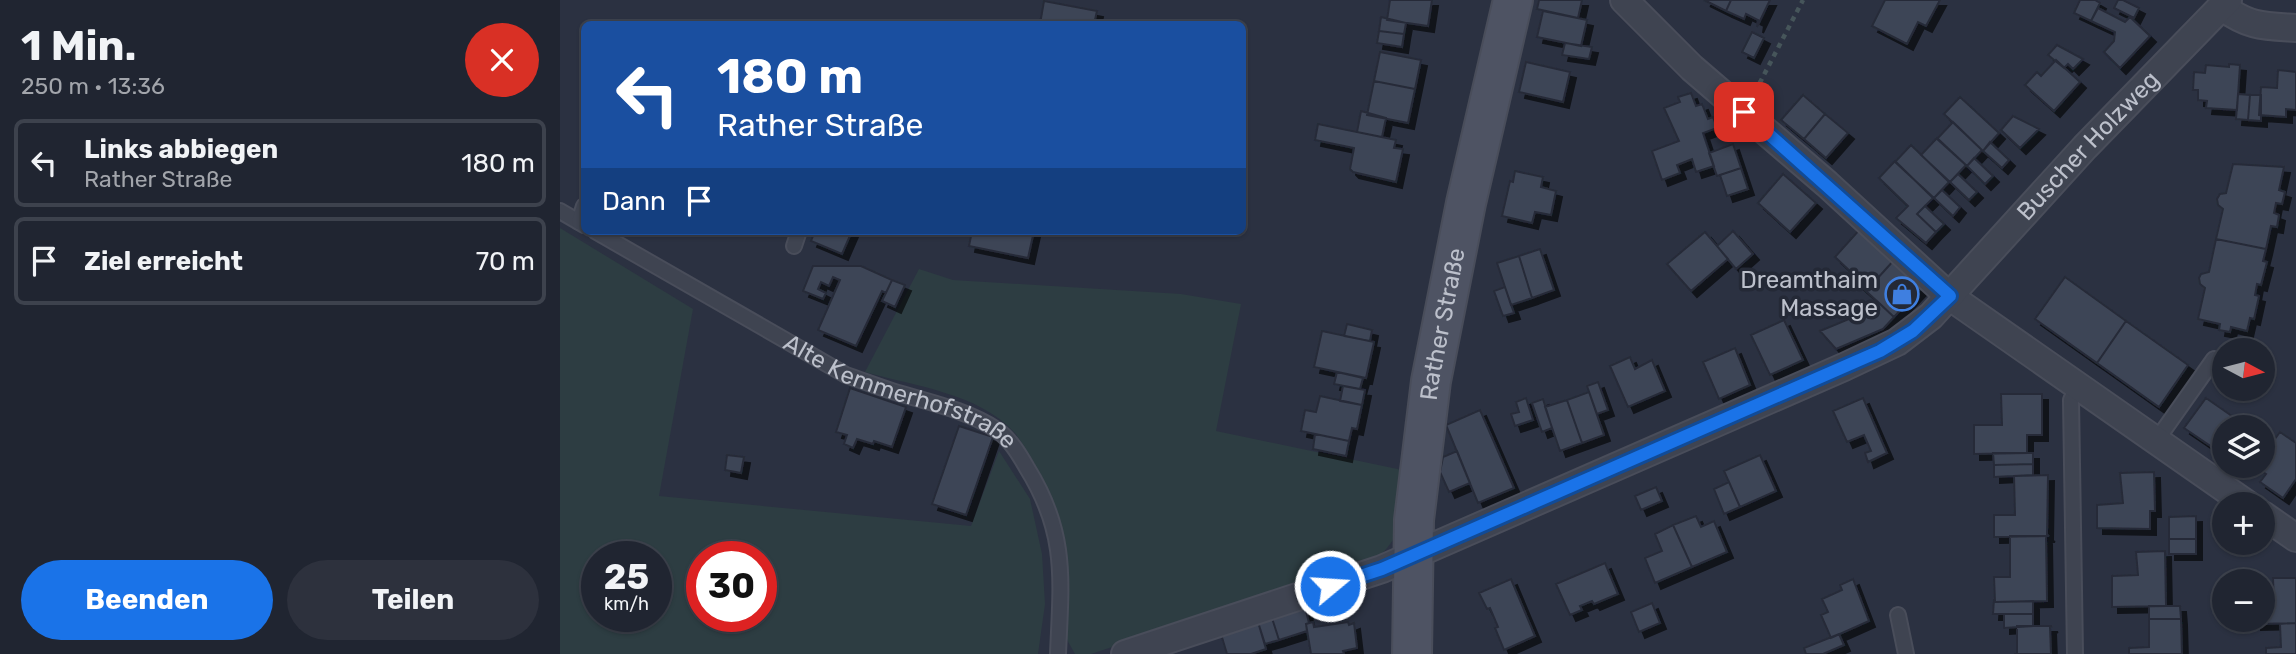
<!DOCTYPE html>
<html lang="de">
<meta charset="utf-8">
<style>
body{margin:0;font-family:Rubik,sans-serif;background:#2d313d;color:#f1f3f6;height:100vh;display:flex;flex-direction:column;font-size:26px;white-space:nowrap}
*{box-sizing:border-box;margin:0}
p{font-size:23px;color:#a2a5ab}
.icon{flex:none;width:38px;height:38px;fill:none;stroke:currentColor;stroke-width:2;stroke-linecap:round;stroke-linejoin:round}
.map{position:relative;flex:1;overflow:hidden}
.drawer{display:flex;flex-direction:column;background:#202531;width:560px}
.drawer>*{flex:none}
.hud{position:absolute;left:21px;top:21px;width:665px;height:214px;border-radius:10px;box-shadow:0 2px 5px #0004,0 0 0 2px #3d424d;background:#1a4fa0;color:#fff;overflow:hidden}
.needle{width:46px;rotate:97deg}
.tools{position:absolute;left:1652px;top:338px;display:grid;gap:14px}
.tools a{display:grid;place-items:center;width:63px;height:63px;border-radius:50%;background:#202531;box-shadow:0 2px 5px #0004,0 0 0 2px #3d424d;font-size:35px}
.speed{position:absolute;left:21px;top:541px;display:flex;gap:14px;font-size:35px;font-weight:700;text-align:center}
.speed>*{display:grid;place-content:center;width:91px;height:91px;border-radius:50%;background:#202531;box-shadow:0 2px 5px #0004,0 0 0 2px #3d424d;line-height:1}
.speed small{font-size:18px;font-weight:400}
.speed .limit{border:10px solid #d22;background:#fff;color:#111}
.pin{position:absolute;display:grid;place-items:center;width:60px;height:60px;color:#fff;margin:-30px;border-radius:14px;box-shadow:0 4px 10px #0006}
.me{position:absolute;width:77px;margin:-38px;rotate:72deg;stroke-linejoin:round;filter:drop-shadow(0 0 5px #0008)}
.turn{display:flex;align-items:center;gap:24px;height:147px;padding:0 21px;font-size:32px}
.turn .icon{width:91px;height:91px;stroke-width:2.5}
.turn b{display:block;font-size:49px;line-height:60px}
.then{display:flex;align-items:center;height:66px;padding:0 21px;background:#0003;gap:14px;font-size:26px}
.round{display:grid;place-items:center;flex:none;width:74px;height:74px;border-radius:37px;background:#2d313d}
.headline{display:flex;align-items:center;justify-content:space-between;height:119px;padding:0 21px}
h1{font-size:42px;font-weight:700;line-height:52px}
.button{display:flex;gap:14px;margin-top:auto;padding:14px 21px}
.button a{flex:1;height:80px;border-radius:42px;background:#1a73e8;color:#fff;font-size:28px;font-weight:700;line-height:80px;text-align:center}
.button a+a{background:#2d313d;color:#f1f3f6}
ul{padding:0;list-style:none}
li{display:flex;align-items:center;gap:21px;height:88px;margin:0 14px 10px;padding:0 7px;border:4px solid #3d424d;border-radius:10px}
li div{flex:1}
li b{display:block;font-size:26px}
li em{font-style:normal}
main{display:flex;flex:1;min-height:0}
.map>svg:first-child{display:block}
.green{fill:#2d3d42;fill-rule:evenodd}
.building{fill:#3e4556;stroke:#262b38;stroke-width:2;filter:url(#shadow)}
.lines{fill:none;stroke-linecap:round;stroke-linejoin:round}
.lane-casing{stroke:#494d5a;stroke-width:18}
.street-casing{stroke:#494d5a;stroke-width:30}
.secondary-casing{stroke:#494d5a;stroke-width:42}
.path{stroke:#46555a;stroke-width:4.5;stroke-dasharray:5 5;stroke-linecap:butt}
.lane{stroke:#3f4451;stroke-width:14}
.street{stroke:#3f4451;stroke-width:26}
.secondary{stroke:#4e5363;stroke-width:38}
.route-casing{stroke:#114b97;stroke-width:18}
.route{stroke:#1a73e8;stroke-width:12}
.labels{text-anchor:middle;stroke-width:7;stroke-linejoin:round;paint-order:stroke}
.street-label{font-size:24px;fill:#bcc0cb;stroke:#242936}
.poi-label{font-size:24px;fill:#bcc0cb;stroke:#242936;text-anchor:end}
</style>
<main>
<section class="drawer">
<div class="headline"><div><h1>1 Min.</h1><p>250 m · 13:36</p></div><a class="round" style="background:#d93025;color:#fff"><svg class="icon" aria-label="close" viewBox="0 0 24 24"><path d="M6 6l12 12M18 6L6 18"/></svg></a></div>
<ul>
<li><svg class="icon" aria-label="left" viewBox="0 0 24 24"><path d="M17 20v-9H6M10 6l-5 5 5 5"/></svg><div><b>Links abbiegen</b><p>Rather Straße</p></div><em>180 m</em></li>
<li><svg class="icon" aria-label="arrive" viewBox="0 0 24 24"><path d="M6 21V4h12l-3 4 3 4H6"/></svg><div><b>Ziel erreicht</b></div><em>70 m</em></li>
</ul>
<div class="button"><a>Beenden</a><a>Teilen</a></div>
</section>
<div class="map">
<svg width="1736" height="654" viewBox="0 0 1736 654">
<defs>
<filter id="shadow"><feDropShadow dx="6" dy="6" stdDeviation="0" flood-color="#0009"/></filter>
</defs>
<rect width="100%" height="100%" fill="#2b3141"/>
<!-- green -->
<path class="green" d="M0 228 133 309 99 496 411 526 439 451 470 499 482 554 485 604 478 654H0ZM37 556H96V616H37ZM142 556H201V616H142Z
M359 269 393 280 621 294 681 304 656 431 847 471C842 509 847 535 814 560L531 654H515L506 638V617C497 573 482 462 454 432 418 393 354 386 305 372Z"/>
<!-- building -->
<path class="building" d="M830 0H872L868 26 827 20Z
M979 0H1022L1018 18 977 9Z
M1144 0H1171L1166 11Z
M1171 0H1210L1197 27 1198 20 1186 14 1184 19 1166 11Z
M1325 0H1380L1366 26 1358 22 1347 44 1312 26Z
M1520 0H1535L1540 3 1531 21 1514 13Z
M1558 0H1563L1579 8 1574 18 1554 8Z
M484 1 537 11 534 24H480Z
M1538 8 1565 22 1570 17 1590 36 1560 68 1544 52 1554 41 1555 32 1531 21Z
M983 11 1027 20 1021 46 977 37Z
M821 17 846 23 844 34 819 31Z
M819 31 844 34 842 47 817 43Z
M1192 32 1204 38 1194 58 1182 52Z
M1005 43 1032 47 1029 59 1002 55Z
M1497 45 1523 59 1513 69 1508 64 1504 68 1488 55Z
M820 52 861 60 855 89 814 81Z
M1496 60 1520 82 1494 111 1465 85 1477 72 1481 76Z
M966 62 1010 72 1003 102 959 92Z
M1669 64 1680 65 1677 110 1646 108 1647 101 1638 100V90H1633L1634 72 1645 73 1646 65 1669 67Z
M1718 70 1736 72V110L1726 109V117L1699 115 1701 87 1717 88Z
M814 81 855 89 848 123 807 115Z
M1131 93 1136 106 1142 104 1148 119 1153 117 1157 128 1143 133 1154 166 1136 172 1132 159 1117 165 1120 173 1102 180 1092 151 1119 141 1104 108 1120 102 1118 97Z
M1678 94 1690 95 1688 120 1676 119Z
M1243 95 1265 114 1244 139 1221 120Z
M1690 95H1701V121L1688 120Z
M1400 97 1439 133 1423 151 1384 114Z
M801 111 826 118 822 137 797 132Z
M1265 114 1288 133 1266 158 1244 139Z
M1453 116 1479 129 1460 148 1441 130Z
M1393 122 1422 150 1407 166 1377 139Z
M758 124 836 140 834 148 843 149 836 182 793 172 790 169 794 148 755 140Z
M1377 138 1406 165 1390 182 1361 155Z
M1430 142 1449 160 1442 168 1423 151Z
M1173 144 1181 168 1157 176 1149 153Z
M1351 145 1389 182 1374 198 1335 162Z
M1414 158 1433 176 1425 184 1407 166Z
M1335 161 1373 198 1357 214 1376 232 1366 243 1336 218 1348 206 1319 178Z
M1673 164 1724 167 1719 190 1725 192 1722 204 1716 203 1714 213 1719 215 1717 227 1711 226 1706 249 1656 239 1663 209 1658 205 1657 199 1660 194 1666 193Z
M1181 168 1188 189 1167 196 1160 175Z
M955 171 983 177 981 187 996 191 991 215 975 212 972 223 942 216 950 181 953 182Z
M1223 174 1256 203 1230 232 1198 203Z
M1398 174 1417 192 1409 200 1390 182Z
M1382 190 1400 207 1393 216 1374 198Z
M1365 206 1384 224 1376 232 1357 214Z
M1301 228 1335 259 1306 291 1288 275 1291 272 1275 257Z
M255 231H292L282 254 251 241Z
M412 231H474L468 258 409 246Z
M1173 231 1193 254 1176 269 1157 246Z
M1145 232 1168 259 1131 291 1107 264Z
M1656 239 1706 249 1703 261 1707 262 1701 285 1697 284 1695 295 1699 296 1694 319 1690 318 1687 331 1671 327 1670 332 1659 330 1660 324 1638 319 1645 288 1640 284 1639 278 1641 274 1649 272Z
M980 249 994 290 972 298 959 256Z
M959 256 972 298 951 305 937 263Z
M1335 259 1364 285 1334 317 1306 291Z
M253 266H301L332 280 326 293 322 291 296 346 258 330 280 280 273 277 269 286 261 282 258 289 266 293 263 299 243 291Z
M1505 277 1566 321 1537 363 1475 319Z
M332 280 345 285 335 307 322 301Z
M945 287 954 313 943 316 934 291Z
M1317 301 1334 317 1323 329 1276 349 1260 331 1306 312Z
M1224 320 1243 360 1210 375 1191 335Z
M1566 321 1628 365 1599 407 1537 363Z
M787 324 812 330 810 341 784 336Z
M762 331 814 342 806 378 754 367Z
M1175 348 1190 385 1159 399 1143 362Z
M1070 357 1075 369 1092 360 1105 391 1068 407 1050 366Z
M777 372 803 378 800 389 774 384Z
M1038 382 1048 410 1037 414 1027 386Z
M783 386 805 390 802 405 780 401Z
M290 388 346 407 332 447 314 441 313 444 297 439 293 448 284 444 287 435 276 432Z
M1029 392 1044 435 1022 443 1007 400Z
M1441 394H1482V435H1467V453L1414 454V425H1442Z
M760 396 802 405 797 429 792 428 789 441 741 431 745 410 756 412Z
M966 398 973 420 955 426 951 414 959 412 956 402Z
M1303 398 1327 453 1308 462 1305 453 1311 451 1304 435 1287 442 1273 411Z
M1646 398 1679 421 1674 427H1664V442L1658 451 1624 428Z
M983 399 992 428 982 432 972 403Z
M1007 400 1022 443 1000 451 985 407Z
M920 410 954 488 918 503 886 425Z
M399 426 433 437 406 515 372 504Z
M1703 432 1714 440 1709 447 1713 451 1706 461 1703 459Z
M1720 432 1736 443V479L1723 498 1700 482 1706 474 1703 472 1709 464 1706 461 1713 451 1709 447Z
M755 434 789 441 786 456 753 449Z
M897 451 910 483 889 492 880 472 883 457Z
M1433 453H1473V464L1434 465Z
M167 455 184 457 181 473 165 470Z
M1200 455 1216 491 1180 507 1164 471Z
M1473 464V475L1434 477V465Z
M1594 472 1595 511H1590V529L1537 528V505L1563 503 1560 473Z
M1488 475 1487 535 1489 536 1434 537V515H1455L1454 476Z
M1169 482 1180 507 1164 514 1154 489Z
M1096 487 1102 501 1081 510 1075 496Z
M1136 516 1141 527 1154 521 1167 552 1132 567 1113 525Z
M1636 516V539H1609V517Z
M1113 525 1132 567 1095 583 1085 558 1102 551 1095 534Z
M1450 536H1486L1487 601 1435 602 1434 577H1450Z
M1609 539H1636V554H1609Z
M1605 551 1606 606 1552 607V576L1578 575 1576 552Z
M1045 563 1058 594 1034 604 1032 601 1020 606 1022 610 1010 615 996 584Z
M1713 578H1736V623L1695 624V620H1703V605H1714Z
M951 579 975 636 944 650 935 628 938 627 930 608 927 609 919 593Z
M1293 579 1309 621 1271 638 1261 615 1268 612 1262 599 1282 590 1280 585Z
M1434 599 1435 602 1473 601V614H1433Z
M1092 603 1100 623 1079 632 1071 612Z
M1589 606H1620L1621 619H1589Z
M745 607 749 623 746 624 747 631 719 640 712 618Z
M1444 614H1473V626L1444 628Z
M712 618 719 640 705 644 698 622Z
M1589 619H1621L1622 654H1569V648L1589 647Z
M698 622 706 649 691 654H667L661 634Z
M753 622 754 627 788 622 789 625 794 623 797 648 783 651 784 654H751L746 624Z
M1736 623V654H1706V648L1721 647 1720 624Z
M1457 626H1492L1490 627 1491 654H1454H1457Z
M1279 634 1284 645 1263 654H1246L1244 648Z"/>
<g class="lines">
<defs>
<g id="lane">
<path d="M0 211 24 225"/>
<path d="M19 222 24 206"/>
<path id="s1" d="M35 231 286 375C301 380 316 386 332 391 367 402 405 409 437 430 450 439 459 454 467 468 508 534 501 580 498 654"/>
<path d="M234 246 239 231"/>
<path d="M1596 441 1654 359"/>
<path d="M1338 615 1346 654"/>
<path d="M1515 654 1511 400 1517 387"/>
</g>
<g id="street">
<path d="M1064 0 1132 68 1267 184 1389 296 1687 504"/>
<path d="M1662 7C1690 27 1703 26 1736 28"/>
<path d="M1703 515 1736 538"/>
<path id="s2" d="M565 654 822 569 1284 367 1337 342 1371 316 1525 147 1668 0"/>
</g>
<g id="secondary">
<path id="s3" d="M852 654 854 520 871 381 906 203 953 0"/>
</g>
</defs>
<!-- lane casing -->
<use href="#lane" class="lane-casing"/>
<!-- street casing -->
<use href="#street" class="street-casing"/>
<!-- secondary casing -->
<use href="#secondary" class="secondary-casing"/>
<!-- path -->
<path class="path" d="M1195 92 1243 0"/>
<!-- lane -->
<use href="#lane" class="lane"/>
<!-- street -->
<use href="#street" class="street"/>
<!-- secondary -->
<use href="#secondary" class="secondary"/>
</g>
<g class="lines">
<defs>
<path id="route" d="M770 586 822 569 1320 351 1353 331 1390 296 1184 112"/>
</defs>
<!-- route casing -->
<use href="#route" class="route-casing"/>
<!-- route -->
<use href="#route" class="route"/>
</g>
<!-- icons -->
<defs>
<symbol id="shop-ring" viewBox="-11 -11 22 22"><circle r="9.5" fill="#242936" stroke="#3f7fe0" stroke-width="1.5"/><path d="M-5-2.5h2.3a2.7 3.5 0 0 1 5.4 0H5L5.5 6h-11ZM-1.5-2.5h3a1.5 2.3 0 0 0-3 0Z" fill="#3f7fe0"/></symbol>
</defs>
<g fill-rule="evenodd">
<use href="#shop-ring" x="1323" y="275" width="38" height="38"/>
</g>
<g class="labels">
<!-- street labels -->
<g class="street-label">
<text dy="8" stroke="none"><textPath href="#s2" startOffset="1108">Buscher Holzweg</textPath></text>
<text dy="8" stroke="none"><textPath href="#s3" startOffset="332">Rather Straße</textPath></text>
<text dy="8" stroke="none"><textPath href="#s1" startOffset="346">Alte Kemmerhofstraße</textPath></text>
</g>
<!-- poi labels -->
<g class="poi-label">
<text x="1318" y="288">Dreamthaim<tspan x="1318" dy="28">Massage</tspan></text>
</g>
</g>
</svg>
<div class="tools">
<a><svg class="needle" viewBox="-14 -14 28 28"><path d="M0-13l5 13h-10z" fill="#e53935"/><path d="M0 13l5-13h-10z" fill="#a2a5ab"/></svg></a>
<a><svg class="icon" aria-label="layers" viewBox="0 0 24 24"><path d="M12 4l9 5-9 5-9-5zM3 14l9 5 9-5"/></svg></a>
<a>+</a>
<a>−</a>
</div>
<div class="speed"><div>25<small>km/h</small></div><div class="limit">30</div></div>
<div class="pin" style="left:1184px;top:112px;background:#d93025"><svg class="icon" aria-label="arrive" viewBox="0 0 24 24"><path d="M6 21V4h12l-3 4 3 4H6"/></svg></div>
<svg class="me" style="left:770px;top:586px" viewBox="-20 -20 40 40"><circle r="17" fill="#1a73e8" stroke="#fff" stroke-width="3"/><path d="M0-11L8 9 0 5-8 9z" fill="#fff"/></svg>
<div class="hud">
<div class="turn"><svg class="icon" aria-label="left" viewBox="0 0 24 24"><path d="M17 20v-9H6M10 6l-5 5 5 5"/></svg><div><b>180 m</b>Rather Straße</div></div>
<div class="then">Dann<svg class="icon" aria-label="arrive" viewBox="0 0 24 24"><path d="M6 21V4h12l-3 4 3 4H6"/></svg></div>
</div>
</div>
</main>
